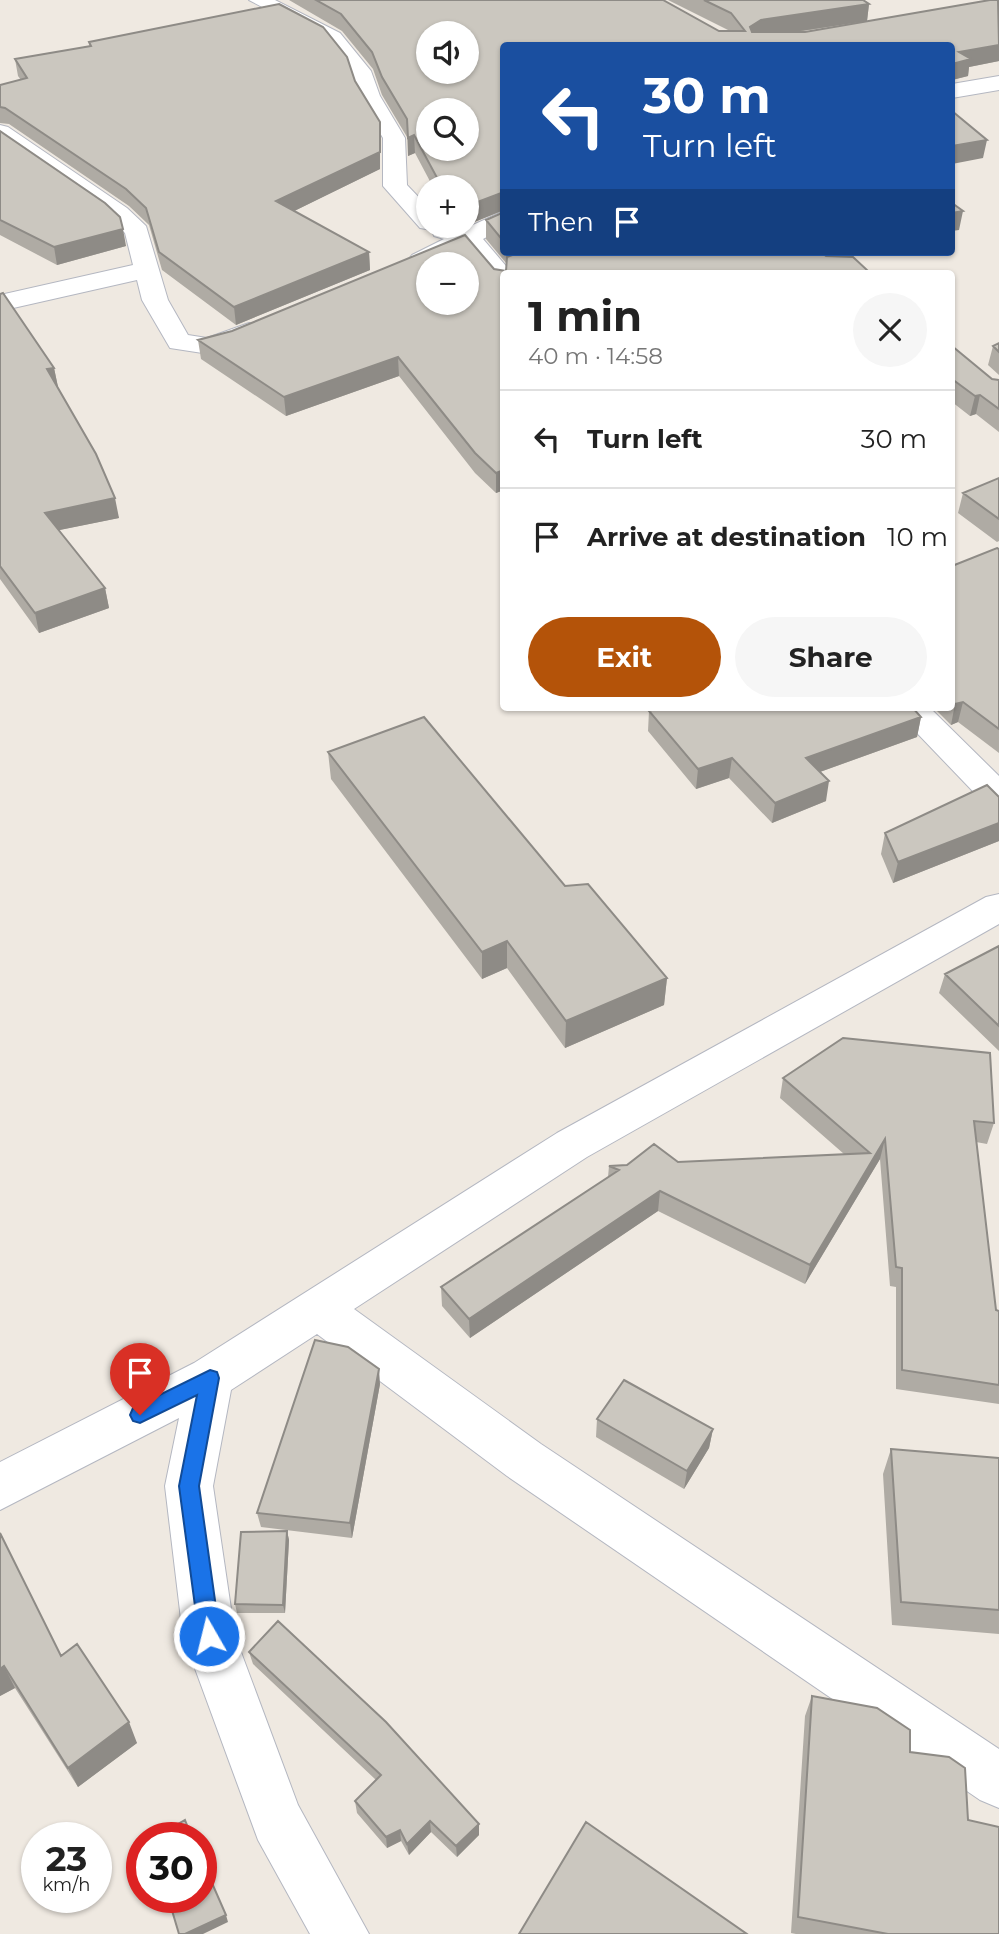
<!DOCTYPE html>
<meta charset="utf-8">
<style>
body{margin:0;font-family:Montserrat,sans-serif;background:#f6f6f6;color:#222;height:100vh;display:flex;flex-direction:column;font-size:26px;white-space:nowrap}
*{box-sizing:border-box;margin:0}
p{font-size:23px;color:#767676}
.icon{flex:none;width:38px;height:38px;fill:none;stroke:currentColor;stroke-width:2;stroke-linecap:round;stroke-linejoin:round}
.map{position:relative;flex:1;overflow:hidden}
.side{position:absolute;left:500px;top:270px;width:455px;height:441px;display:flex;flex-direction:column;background:#fff;border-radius:7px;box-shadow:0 2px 5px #0004}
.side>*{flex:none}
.top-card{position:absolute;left:500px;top:42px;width:455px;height:214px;border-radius:7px;box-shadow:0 2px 5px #0004;background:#1a4fa0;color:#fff;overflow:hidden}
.controls{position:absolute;left:416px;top:21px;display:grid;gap:14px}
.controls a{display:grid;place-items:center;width:63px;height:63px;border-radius:50%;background:#fff;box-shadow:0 2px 5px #0004;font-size:35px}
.speed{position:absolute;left:21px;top:1822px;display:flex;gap:14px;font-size:35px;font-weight:700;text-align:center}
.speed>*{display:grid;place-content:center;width:91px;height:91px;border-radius:50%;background:#fff;box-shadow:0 2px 5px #0004;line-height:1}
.speed small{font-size:18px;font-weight:400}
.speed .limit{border:10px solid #d22;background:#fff;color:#111}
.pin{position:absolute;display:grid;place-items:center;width:60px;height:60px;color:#fff;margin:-72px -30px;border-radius:50% 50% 50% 0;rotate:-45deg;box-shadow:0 0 7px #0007}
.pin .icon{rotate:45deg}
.me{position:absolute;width:77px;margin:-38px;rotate:352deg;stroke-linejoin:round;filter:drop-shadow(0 0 5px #0008)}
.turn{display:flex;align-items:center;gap:24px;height:147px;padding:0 28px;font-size:32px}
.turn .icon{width:91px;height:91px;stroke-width:2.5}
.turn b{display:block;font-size:49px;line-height:60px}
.then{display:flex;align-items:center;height:66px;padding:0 28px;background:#0003;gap:14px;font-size:26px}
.round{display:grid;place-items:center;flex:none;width:74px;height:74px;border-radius:37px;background:#f6f6f6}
.overview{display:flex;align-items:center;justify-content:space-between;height:119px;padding:0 28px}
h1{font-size:42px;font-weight:700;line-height:52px}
.primary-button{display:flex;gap:14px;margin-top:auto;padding:14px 28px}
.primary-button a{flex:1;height:80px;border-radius:42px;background:#b45309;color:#fff;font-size:28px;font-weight:700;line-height:80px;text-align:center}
.primary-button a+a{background:#f6f6f6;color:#222}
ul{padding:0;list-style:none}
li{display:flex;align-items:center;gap:21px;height:98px;padding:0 28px;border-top:2px solid #e0e0e0}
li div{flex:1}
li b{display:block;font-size:26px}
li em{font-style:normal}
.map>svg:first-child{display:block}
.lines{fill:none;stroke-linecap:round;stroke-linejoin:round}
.street-casing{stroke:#b4b7c1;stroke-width:2}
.street{fill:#fff;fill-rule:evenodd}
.wall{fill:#afaba4}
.shaded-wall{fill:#8e8b86}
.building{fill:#cbc7bf;stroke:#8e8b86;stroke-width:2;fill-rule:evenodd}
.route{fill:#1a73e8;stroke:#114b97;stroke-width:2}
</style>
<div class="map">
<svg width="999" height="1934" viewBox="0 0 999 1934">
<rect width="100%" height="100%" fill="#efe9e1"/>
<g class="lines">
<defs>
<path id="street" d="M249 0H275L340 33 371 71 380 96 405 138 407 185 429 208V226L464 229 504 211V228L483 239 512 273H504V288L495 285 464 248 429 266 412 265 408 260 412 255 444 239 434 236 432 230 420 228 383 186V138L358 96 350 72 326 41Z
M999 76V90L952 98V84Z
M0 125 8 127 127 208 146 226 168 300 188 335 207 338 249 323 258 325 262 331 258 337 209 354 170 348 142 300 137 280 0 311V295L133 265 125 233 109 218 0 142Z
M892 707H929L999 776V809L987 806Z
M999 894V924L587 1157 354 1309 541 1444 999 1749V1808L980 1800 507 1476 317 1334 231 1390 213 1486 235 1636 298 1805 369 1934H310L258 1840 183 1636 165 1486 179 1418 0 1510V1462L194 1363 557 1133 986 897Z"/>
</defs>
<!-- street casing -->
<use href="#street" class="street-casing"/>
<!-- street -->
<use href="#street" class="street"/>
</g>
<!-- wall -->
<path class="wall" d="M289 0H663L719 31H730L668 0H863L869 4 867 21 797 32H805L999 0V61L969 67 968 76 952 80V46H504V210L467 225V187H433L415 153 408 156 407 137 382 95 373 69 342 31Z
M89 42 355 81 380 139V169L294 211 369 252 370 270 236 325 162 270 149 225 129 206 9 124 0 123V85L21 80 18 76 15 59 90 46Z
M0 131 126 246 57 265 0 235Z
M504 212V252H821L504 273V490L496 493 475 473 399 376 286 416 201 359 198 340 494 269 506 271V263L486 239V220Z
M0 294 54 368 58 387H57L119 518 59 530 105 588 109 608 39 633 0 579Z
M999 343V375L988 365 993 346Z
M952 346 992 379 999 380V432L976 414 970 416 952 402Z
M999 478V541L997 542 958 513 963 493Z
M999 549V753L958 722 951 725 933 707H952V566Z
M649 711 921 717 917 737 820 772 826 801 772 823 729 778 696 789 648 731Z
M328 752 565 886 667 978 664 1005 565 1048 507 968 482 979 331 779Z
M999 797V841L893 883 881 854 885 833Z
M999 946V1051L939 993 945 974Z
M783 1078 994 1123 987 1144 976 1142 996 1310 999 1311V1404L896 1389V1287L890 1286 880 1159 805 1284 658 1211 470 1338 442 1306 441 1287 608 1177 609 1166 844 1154 780 1098Z
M380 1384 352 1538 261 1527 257 1513Z
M597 1419 713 1429 709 1448 684 1489 596 1437Z
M891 1449 999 1458V1634L892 1625 883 1474Z
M287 1531 289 1540 285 1613H237L235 1604Z
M0 1533 61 1656 137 1743 78 1787 15 1688 0 1696Z
M249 1652 479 1835 457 1857 431 1832 409 1855 401 1841 387 1848 357 1813 355 1801 376 1780 253 1664Z
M812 1696 910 1752 968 1820 999 1934H796L791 1933 805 1716Z"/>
<!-- shaded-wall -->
<path class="shaded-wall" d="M869 4 867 21 760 37 749 44 750 27 761 20Z
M999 45V61L969 67 968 76 952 80V64L959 52Z
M380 122V169L278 219 276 201Z
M414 135 415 153 408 156V138Z
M987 140 983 158 952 164V146Z
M504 192V210L467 225V206Z
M963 211 959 230 952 231V213Z
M123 229 126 246 57 265 54 247Z
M369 252 370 270 236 325 234 307Z
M398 357 399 376 286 416 284 397Z
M54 368 58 387 51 389 47 369Z
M980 395 976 414 970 416 975 396Z
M504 470V490L496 493V473Z
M115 498 119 518 50 532 45 513Z
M105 588 109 608 39 633 35 613Z
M963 702 958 722 951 725 955 704Z
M921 717 917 737 803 778 806 758Z
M732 758 729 778 696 789 698 769Z
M829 781 826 801 772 823 775 803Z
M999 823V841L893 883 898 862Z
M507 941V968L482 979V952Z
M667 978 664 1005 565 1048 566 1021Z
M885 1139 880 1159 805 1284 810 1265Z
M660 1191 658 1211 470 1338 469 1319Z
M379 1369 380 1384 352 1538 350 1523Z
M713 1429 709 1448 684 1489 687 1471Z
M287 1531 289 1540 285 1613 283 1605Z
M4 1666 15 1688 0 1696V1669Z
M129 1722 137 1743 78 1787 68 1768Z
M430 1821 431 1832 409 1855 407 1844Z
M479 1824V1835L457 1857 456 1846Z
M400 1830 401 1841 387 1848 386 1837Z
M226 1915 228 1922 203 1934H185Z"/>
<!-- building -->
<path class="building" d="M316 0H663L719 31H745L731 13 704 0H863L869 4 761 20 750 27 752 32H805L990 0H998L999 45 959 52 971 59 952 64V46H504V192L467 206V187H442L414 135 408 138 407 119 382 77 372 52 341 14ZM429 33H467V72H429ZM429 110H467V149H429Z
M279 4 323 27 347 57 355 81 380 122V152L276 201 369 252 234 307 159 252 146 208 126 189 5 108 0 107V85L27 78 15 59 91 46 89 42Z
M952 111 987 140 952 146Z
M0 131 105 203 120 217 123 229 54 247 0 220Z
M952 203 963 211 952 213Z
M504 212V242L486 220Z
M465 235 494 269 506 271 507 257 515 254 513 252H821L826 256 853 257 867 270 858 273H504V470L496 473 475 453 398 357 284 397 198 340 232 331ZM429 264H467V303H429Z
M3 293 54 368 47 369 96 454 115 498 45 513 105 588 35 613 0 566V294Z
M999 343V352L993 346Z
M952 346 992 379 999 380V409L980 395 975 396 952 379Z
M999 478V519L963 493Z
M997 548 999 549V729L963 702 955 704 952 701V566Z
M660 707H912L921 717 806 758 829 781 775 803 732 758 698 769 649 711Z
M424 717 565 886 588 884 667 978 566 1021 507 941 482 952 328 752Z
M987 785 999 797V823L898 862 885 833Z
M999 946V1026L945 974Z
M843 1038 990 1053 994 1123 974 1121 996 1310 999 1311V1385L902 1370V1268L896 1267 885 1139 810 1265 660 1191 469 1319 441 1287 619 1170 609 1166 627 1165 654 1144 678 1162 870 1153 783 1078Z
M315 1340 348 1347 379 1369 350 1523 257 1513Z
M624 1380 713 1429 687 1471 597 1419Z
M891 1449 999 1458V1610L901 1602Z
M287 1531 283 1605 235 1604 241 1532Z
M0 1533 61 1656 77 1644 129 1722 68 1768 4 1666 0 1669Z
M278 1621 386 1722 479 1824 456 1846 430 1821 407 1844 400 1830 386 1837 355 1801 381 1775 249 1652Z
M812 1696 877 1708 910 1730V1752L949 1757 965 1768 968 1820 999 1827V1934H888L798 1917Z
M185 1820 192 1838H154Z
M586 1822 747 1934H519Z
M201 1858 226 1915 185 1934H179L168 1897H201Z"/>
<!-- route -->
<path class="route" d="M210 1370 217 1372 219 1378 199 1486 220 1636 217 1643 209 1646 202 1643 199 1636 179 1486 197 1395 140 1423 133 1421 130 1415 133 1408Z"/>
</svg>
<div class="controls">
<a><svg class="icon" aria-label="sound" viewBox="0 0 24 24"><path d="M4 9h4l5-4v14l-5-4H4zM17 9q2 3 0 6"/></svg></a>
<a><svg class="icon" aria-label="search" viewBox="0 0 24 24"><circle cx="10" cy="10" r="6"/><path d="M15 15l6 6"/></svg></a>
<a>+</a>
<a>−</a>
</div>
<div class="speed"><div>23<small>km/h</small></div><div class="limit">30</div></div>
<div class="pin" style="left:140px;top:1415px;background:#d93025"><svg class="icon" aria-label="arrive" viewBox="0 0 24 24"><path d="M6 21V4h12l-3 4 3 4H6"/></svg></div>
<svg class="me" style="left:209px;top:1636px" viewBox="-20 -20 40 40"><circle r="17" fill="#1a73e8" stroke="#fff" stroke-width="3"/><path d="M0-11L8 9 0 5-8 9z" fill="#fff"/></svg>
<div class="top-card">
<div class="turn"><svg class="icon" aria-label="left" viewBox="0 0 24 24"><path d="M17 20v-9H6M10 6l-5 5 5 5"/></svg><div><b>30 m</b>Turn left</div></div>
<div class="then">Then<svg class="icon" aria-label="arrive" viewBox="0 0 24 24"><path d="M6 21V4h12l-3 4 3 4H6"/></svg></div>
</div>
<section class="side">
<div class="overview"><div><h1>1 min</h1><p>40 m · 14:58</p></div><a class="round"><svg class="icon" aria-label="close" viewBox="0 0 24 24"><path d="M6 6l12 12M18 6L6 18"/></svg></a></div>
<ul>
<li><svg class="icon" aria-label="left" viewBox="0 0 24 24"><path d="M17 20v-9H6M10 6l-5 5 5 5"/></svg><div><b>Turn left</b></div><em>30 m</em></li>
<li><svg class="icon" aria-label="arrive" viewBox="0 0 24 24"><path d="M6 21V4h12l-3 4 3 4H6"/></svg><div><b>Arrive at destination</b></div><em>10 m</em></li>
</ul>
<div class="primary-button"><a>Exit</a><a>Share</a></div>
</section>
</div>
